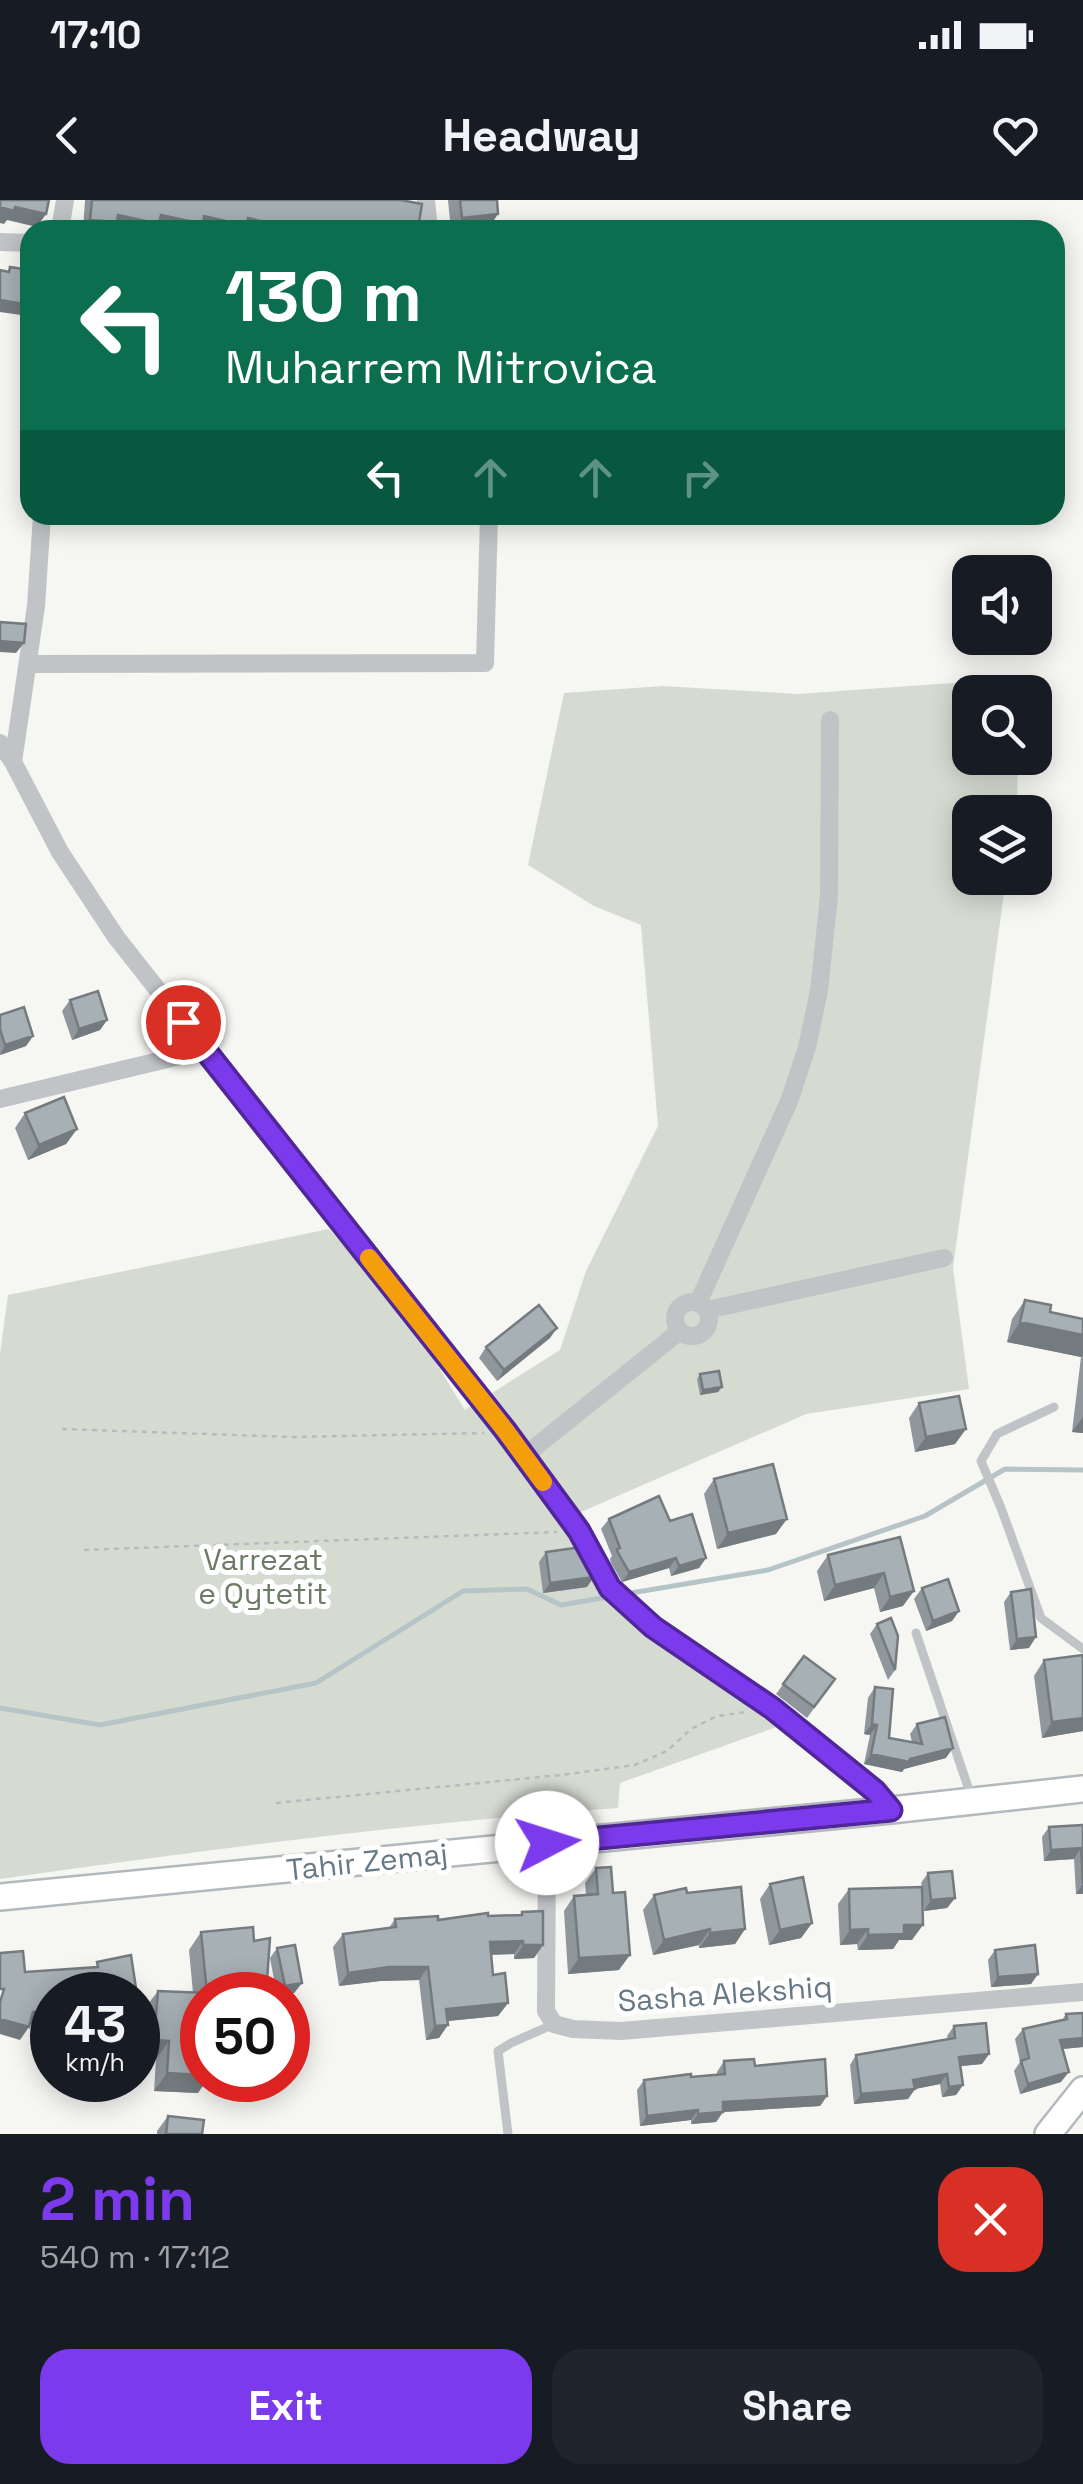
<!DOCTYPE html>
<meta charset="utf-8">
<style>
body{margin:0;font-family:"Space Grotesk",sans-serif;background:#20242c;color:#f1f3f6;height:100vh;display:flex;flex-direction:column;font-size:38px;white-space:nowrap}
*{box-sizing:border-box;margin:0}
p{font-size:32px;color:#9ea1a6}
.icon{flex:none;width:55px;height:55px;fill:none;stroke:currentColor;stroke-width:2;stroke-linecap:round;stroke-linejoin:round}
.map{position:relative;height:1934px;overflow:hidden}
.drawer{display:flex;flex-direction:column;background:#171b24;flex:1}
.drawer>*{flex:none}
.top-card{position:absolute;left:20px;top:20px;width:1045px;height:305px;border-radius:30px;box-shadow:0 5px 25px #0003;background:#0b6e4f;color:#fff;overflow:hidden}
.tools{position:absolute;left:952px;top:355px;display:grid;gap:20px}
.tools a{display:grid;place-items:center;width:100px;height:100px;border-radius:20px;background:#171b24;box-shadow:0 5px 25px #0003;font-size:50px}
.speed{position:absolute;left:30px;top:1772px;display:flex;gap:20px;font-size:50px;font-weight:700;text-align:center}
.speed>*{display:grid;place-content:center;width:130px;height:130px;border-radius:50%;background:#171b24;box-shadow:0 5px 25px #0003;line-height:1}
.speed small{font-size:25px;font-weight:400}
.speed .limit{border:15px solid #d22;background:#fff;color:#111}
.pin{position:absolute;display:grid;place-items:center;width:85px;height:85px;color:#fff;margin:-42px;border:5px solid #fff;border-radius:50%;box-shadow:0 2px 10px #0007}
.me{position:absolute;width:110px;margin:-55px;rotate:85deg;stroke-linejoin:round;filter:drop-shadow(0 0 8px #0008)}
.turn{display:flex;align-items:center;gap:35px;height:210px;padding:0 40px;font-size:45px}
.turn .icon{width:130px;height:130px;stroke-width:2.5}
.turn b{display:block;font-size:70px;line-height:85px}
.lanes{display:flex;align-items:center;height:95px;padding:0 40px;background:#0003;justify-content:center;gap:50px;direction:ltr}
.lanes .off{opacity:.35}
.round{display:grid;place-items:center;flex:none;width:105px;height:105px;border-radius:30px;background:#20242c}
.headline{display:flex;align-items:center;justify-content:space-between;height:170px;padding:0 40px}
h1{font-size:60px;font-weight:600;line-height:75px;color:#7c3aed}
.cta{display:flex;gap:20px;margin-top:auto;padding:20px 40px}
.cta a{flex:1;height:115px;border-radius:30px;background:#7c3aed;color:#fff;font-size:40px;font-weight:600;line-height:115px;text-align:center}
.cta a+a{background:#20242c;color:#f1f3f6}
.status{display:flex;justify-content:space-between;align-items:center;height:70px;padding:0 50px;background:#171b24;direction:ltr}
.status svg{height:28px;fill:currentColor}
header{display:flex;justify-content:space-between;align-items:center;height:130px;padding:0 40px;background:#171b24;font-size:45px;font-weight:600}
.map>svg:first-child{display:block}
.green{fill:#d6dbd2}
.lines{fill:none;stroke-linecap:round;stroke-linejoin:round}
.stream{stroke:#b6c4c7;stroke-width:5}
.secondary-casing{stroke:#b2b8bc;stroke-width:30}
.path{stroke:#b8bbbe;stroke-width:2.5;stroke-dasharray:5 5;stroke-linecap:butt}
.lane{stroke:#c0c4c7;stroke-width:9}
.street{stroke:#c0c4c7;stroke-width:18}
.secondary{stroke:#fff;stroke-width:25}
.wall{fill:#8f979c}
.shaded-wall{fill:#747b7f}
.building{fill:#a6b0b5;stroke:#747b7f;stroke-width:2.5}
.route-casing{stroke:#51269a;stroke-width:25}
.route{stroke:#7c3aed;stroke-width:18}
.slow{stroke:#f59e0b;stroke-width:18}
.labels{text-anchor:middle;stroke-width:10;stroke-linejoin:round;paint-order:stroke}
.park-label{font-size:30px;fill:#6b7b65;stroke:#fff}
.street-label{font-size:30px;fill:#667984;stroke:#fff}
</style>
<div class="status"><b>17:10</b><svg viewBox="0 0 49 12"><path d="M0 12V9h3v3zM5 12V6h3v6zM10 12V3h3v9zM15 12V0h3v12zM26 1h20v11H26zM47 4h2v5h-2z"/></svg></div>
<header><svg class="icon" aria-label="back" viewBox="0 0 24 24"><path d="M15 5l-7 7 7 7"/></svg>Headway<svg class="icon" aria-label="heart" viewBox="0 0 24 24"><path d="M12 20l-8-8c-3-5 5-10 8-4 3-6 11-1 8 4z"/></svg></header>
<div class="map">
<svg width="1083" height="1934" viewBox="0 0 1083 1934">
<rect width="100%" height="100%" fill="#f6f6f3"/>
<!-- green -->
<path class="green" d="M1020 478V492H970V558H1018L1017 612H970V678H1006L953 1068 969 1189 806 1214 558 1322 663 1447 782 1525 620 1583 618 1608C411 1623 205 1650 0 1679V1154L8 1095 329 1029 409 1119 465 1210 560 1150 586 1071 658 926 641 725 594 706 528 665 564 493 663 486 798 494Z"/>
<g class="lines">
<!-- stream -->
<path class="stream" d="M625 1394 768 1370 925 1316 1005 1269 1083 1270
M0 1508 100 1525 316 1483 463 1391 527 1389 561 1405 614 1396"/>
<defs>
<path id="secondary" d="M0 1697 891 1610 1083 1589
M1048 1934 1083 1890"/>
</defs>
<!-- secondary casing -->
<use href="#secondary" class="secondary-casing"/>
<!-- path -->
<path class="path" d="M62 1229 292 1237 484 1233
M84 1350 557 1332
M276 1603 561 1575 635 1565 667 1551 691 1529 717 1516 746 1512"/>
<!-- lane -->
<path class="lane" d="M1054 1207 997 1234 981 1261 1001 1308 1041 1418 1083 1449
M916 1433 971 1596
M508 1934 498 1851 511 1843 554 1824"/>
<!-- street -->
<path class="street" d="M426 0 429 30
M60 30 65 0
M0 42 30 43
M28 464 485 463 489 315
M0 543 13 562 60 652 116 737 505 1230 579 1331 610 1388 653 1427 772 1508 875 1591 891 1610
M13 562 36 406 42 315
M0 899 205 850
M675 1119a17 17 0 1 1 34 0a17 17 0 1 1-34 0Z
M698 1103 790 899 807 847 819 791 829 696 830 520
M707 1110 944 1058
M524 1256 680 1131
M547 1643 546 1811 554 1824 573 1829 621 1831 1083 1792"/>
<!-- secondary -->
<use href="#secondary" class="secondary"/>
</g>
<!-- wall -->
<path class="wall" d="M85 0H401L418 28 416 30H250L244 29V30H214L201 27 199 30H175L158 26 155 30H133L115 26 112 30H83Z
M448 0H497L488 29 451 30Z
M70 800 107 820 100 830 72 840 62 811Z
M0 815 33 836 26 846 0 855Z
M25 913 77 929 66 944 28 960 15 928Z
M1025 1100 1050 1112 1083 1119V1233L1072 1232 1081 1157 1007 1142 1012 1119Z
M550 1138 497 1181 479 1158 486 1147Z
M700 1174 722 1187 718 1192 700 1195 697 1179Z
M919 1203 966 1229 955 1244 915 1252 909 1218Z
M714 1279 776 1334 717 1349 704 1294Z
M609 1319 670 1321 706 1358 699 1368 671 1376 669 1368 622 1382 611 1363 610 1359 612 1356 601 1329Z
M900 1337 903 1406 880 1412 874 1388 824 1401 817 1371 828 1355Z
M546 1352 587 1387 543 1393 539 1362Z
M922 1388 959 1411 952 1421 926 1431 914 1399Z
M1011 1392 1029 1448 1010 1450 1004 1402Z
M877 1424 895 1470 888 1480 870 1434Z
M1083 1455V1531L1042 1538 1034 1476 1044 1460Z
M804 1456 835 1479 807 1518 776 1494Z
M875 1487 889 1538 912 1542 910 1534 917 1524 946 1558 904 1569 902 1572 864 1564 870 1535 864 1534 868 1498Z
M1083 1625V1694H1076L1074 1659 1044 1661 1042 1637 1049 1627Z
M596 1668 613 1693 619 1770 568 1774 564 1711 574 1696 586 1695 585 1683Z
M928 1673 955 1698 947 1708 924 1711 922 1694 912 1740H899L893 1749 858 1750 857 1744 840 1745 838 1704 849 1689 922 1687 921 1683Z
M770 1684 812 1723 801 1738 769 1745 760 1699Z
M687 1693 745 1729 735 1744 699 1748V1745L653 1755 643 1710 654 1695Z
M522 1712 543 1745 534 1758 514 1759V1754L491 1755 493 1775 508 1803 498 1816 448 1821 439 1838 426 1840 419 1780 380 1781 339 1786 333 1747 343 1734 389 1728 395 1719 438 1720 520 1715Z
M201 1732 254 1741 266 1795H202L198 1893 154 1891 156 1859 142 1858 145 1808 158 1791 193 1793 189 1750Z
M277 1748 302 1783 294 1793 277 1795 270 1758Z
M995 1750 1038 1774 1031 1784 991 1787 988 1760Z
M1066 1814 1083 1847 1062 1849 1061 1882 1020 1894 1014 1871 1020 1862 1015 1839 1023 1829 1062 1820Z
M954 1826 989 1854 982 1864 960 1866 963 1885 956 1895 942 1897 940 1884 915 1889 908 1899 854 1904 850 1865 856 1855 948 1840 947 1836Z
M724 1861 755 1866 827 1896 820 1906 723 1912 716 1922 691 1924V1920L640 1926 637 1890 644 1880 717 1875V1872Z
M168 1916 202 1934H157V1931Z"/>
<!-- shaded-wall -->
<path class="shaded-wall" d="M0 7H15L46 14 37 27 7 20 4 24 0 23Z
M498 14 488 29 454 30 462 18Z
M118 15 248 18 341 30H250L244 29V30H214L201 27 199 30H175L158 26 155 30H133L115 26 112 30H83L90 20Z
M0 100 30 105V114L28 116 0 112Z
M0 441 24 443 16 453 0 452Z
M107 820 100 830 72 840 79 829Z
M33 836 26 846 0 855 5 845Z
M77 929 66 944 28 960 39 945Z
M1020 1122 1083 1135V1155L1081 1157 1007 1142Z
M557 1128 550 1138 497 1181 504 1170Z
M722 1187 718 1192 700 1195 703 1190Z
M1083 1217V1233L1072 1232Z
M966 1229 955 1244 915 1252 926 1237Z
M787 1319 776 1334 717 1349 728 1333Z
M676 1358 669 1368 622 1382 629 1372Z
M706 1358 699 1368 671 1376 679 1366Z
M884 1373 874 1388 824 1401 835 1385Z
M594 1377 587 1387 543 1393 550 1383Z
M914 1391 903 1406 880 1412 890 1397Z
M959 1411 952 1421 926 1431 933 1421Z
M1036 1437 1029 1448 1010 1450 1017 1439Z
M1083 1518V1531L1042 1538 1052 1522Z
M872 1524 877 1525 870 1535 864 1534Z
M953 1548 946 1558 904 1569 902 1572 864 1564 871 1554 910 1559Z
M1081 1648 1074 1659 1044 1661 1051 1650Z
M1083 1684V1694H1076Z
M955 1698 947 1708 924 1711 931 1700Z
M812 1723 801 1738 769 1745 780 1730Z
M904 1725H923L912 1740H899L893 1749 858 1750 868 1735Z
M710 1729 699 1745 653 1755 664 1740Z
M745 1729 735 1744 699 1748 710 1733Z
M868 1729 857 1744 840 1745 850 1730Z
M523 1741 514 1754 481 1755 490 1742Z
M523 1745H543L534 1758 514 1759Z
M630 1755 619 1770 568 1774 579 1758Z
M389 1767H428L419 1780 380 1781 339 1786 348 1773Z
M1038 1774 1031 1784 991 1787 998 1777Z
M302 1783 294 1793 278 1795 285 1786Z
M508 1803 498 1816 437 1822 446 1809Z
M52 1810V1823L24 1825 33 1812Z
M0 1819 29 1827 20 1840 0 1834Z
M448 1825 439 1838 426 1840 435 1826Z
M1083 1838V1847L1052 1850 1060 1840Z
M154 1840 169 1841 156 1859 142 1858Z
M989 1854 982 1864 952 1867 959 1857Z
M1069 1872 1061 1882 1020 1894 1028 1884Z
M167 1873 202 1875V1880H207L198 1893 154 1891Z
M947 1874 940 1884 910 1890 915 1889 908 1899 854 1904 861 1894 913 1880Z
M963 1885 956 1895 942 1897 949 1887Z
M827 1896 820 1906 723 1912 716 1922 691 1924 698 1914 723 1902Z
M698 1910 691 1920 640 1926 647 1916Z"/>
<!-- building -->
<path class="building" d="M0 0H49L46 14 15 7 14 11 0 7Z
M92 0H401L422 4 418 28 402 30H341L291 25 290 28 248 18 247 26 204 16 203 24 161 15 159 24 118 15 117 22 90 20Z
M460 0H497L498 14 462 18Z
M10 67 30 70V105L0 100V70L9 72Z
M0 422 26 424 24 443 0 441Z
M98 791 107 820 79 829 70 800Z
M24 807 33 836 5 845 0 829V815Z
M64 897 77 929 39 945 25 913Z
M1025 1100 1051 1105 1050 1112 1083 1119V1135L1020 1122Z
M539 1105 557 1128 504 1170 486 1147Z
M719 1171 722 1187 703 1190 700 1174Z
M959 1196 966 1229 926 1237 919 1203Z
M773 1264 787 1319 728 1333 714 1279Z
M659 1296 670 1321 692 1314 706 1358 679 1366 676 1358 629 1372 618 1353 617 1349 620 1348 609 1319Z
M900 1337 914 1391 890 1397 884 1373 835 1385 828 1355Z
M582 1347 583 1357H592L594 1377 550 1383 546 1352Z
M948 1379 959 1411 933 1421 922 1388Z
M1031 1389 1036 1437 1017 1439 1011 1392Z
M891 1418 898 1436 895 1470 877 1424Z
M1083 1455V1518L1052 1522 1044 1460Z
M804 1456 835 1479 814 1507 783 1484Z
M875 1487 893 1489 889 1538 922 1544 917 1524 945 1517 953 1548 910 1559 909 1562 871 1554 877 1525 872 1524Z
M1083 1625V1684L1081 1648 1051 1650 1049 1627Z
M611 1667 613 1693 625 1692 630 1755 579 1758 574 1696 598 1694 596 1668Z
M952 1671 955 1698 931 1700 928 1673Z
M803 1677 812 1723 780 1730 770 1684Z
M741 1687 745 1729 710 1733V1729L664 1740 654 1695 686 1688 687 1693Z
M922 1687 923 1725H904V1734L868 1735V1729L850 1730 849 1689Z
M543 1711V1745H523V1741L490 1742 493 1775 505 1773 508 1803 446 1809 448 1825 435 1826 428 1767H389L348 1773 343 1734 396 1727 395 1719 438 1716V1720L488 1713V1716L522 1715V1712Z
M253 1727 254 1741 270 1738 266 1795H202V1875L167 1873 169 1841 154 1840 158 1791 207 1793 201 1732Z
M295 1745 302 1783 285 1786 277 1748Z
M1035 1745 1038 1774 998 1777 995 1750Z
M23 1751 25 1772 98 1767 97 1762 131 1755 137 1795H52V1810L33 1812 29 1827 0 1819V1802L4 1789H0V1753Z
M1083 1813V1838L1060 1840 1069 1872 1028 1884 1021 1861 1029 1858 1023 1829 1067 1819 1066 1814Z
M986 1823 989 1854 959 1857 963 1885 949 1887 947 1874 913 1880 915 1889 861 1894 856 1855 955 1838 954 1826Z
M754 1859 755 1866 825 1859 827 1896 723 1902V1912L698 1914V1910L647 1916 644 1880 691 1874V1877L725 1874 724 1861Z
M168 1916 204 1920 202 1934H166Z"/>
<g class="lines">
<defs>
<path id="route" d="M183 822 505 1230 579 1331 610 1388 653 1427 772 1508 875 1591 891 1610 547 1643"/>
</defs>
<!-- route casing -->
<use href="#route" class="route-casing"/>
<!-- route -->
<use href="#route" class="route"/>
<!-- slow -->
<path class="slow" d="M369 1058 505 1230 543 1282"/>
</g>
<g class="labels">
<!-- park labels -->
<g class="park-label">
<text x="263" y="1370">Varrezat<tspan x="263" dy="34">e Qytetit</tspan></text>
</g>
<!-- street labels -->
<g class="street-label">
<text transform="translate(367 1662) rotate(-6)" y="10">Tahir Zemaj</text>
<text transform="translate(725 1794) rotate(-4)" y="10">Sasha Alekshiq</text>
</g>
</g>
</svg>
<div class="tools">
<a><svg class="icon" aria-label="sound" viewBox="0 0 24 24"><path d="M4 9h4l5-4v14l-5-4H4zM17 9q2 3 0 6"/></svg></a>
<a><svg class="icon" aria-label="search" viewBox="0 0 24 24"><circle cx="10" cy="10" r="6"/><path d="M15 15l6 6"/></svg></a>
<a><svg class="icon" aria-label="layers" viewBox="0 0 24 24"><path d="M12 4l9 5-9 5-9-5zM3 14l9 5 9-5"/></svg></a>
</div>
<div class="speed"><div>43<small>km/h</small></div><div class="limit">50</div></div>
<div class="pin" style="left:183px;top:822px;background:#d93025"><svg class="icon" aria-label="arrive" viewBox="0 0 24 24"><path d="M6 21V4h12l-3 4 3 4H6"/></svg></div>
<svg class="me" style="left:547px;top:1643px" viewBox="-20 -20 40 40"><circle r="19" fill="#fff"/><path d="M0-13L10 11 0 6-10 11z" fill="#7c3aed"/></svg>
<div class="top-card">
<div class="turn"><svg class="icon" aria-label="left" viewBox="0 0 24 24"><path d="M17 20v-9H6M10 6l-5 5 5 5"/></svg><div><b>130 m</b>Muharrem Mitrovica</div></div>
<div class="lanes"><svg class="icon" aria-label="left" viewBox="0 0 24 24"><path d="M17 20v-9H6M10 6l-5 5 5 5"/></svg><svg class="icon off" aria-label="ahead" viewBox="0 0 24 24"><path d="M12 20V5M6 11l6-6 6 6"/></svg><svg class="icon off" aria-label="ahead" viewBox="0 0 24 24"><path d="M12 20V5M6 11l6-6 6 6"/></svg><svg class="icon off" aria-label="right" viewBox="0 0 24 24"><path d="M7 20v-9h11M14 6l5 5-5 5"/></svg></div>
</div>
</div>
<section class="drawer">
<div class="headline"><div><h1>2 min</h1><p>540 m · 17:12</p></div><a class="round" style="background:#d93025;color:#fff"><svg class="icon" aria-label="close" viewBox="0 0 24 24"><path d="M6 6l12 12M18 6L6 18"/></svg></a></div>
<div class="cta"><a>Exit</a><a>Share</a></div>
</section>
